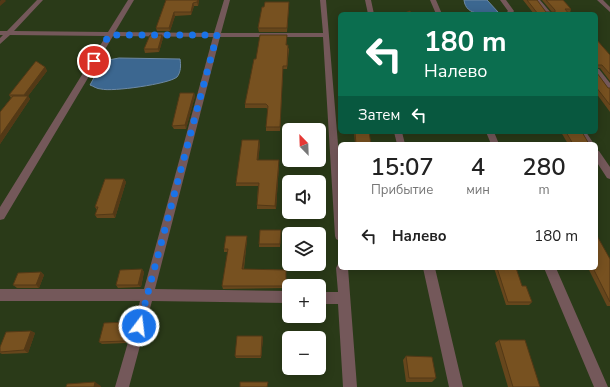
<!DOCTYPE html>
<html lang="ru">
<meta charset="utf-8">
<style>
body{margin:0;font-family:"Nunito Sans",sans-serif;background:#f6f6f6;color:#222;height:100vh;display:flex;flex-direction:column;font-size:15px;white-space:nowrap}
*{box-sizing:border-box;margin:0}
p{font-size:13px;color:#767676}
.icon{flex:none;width:22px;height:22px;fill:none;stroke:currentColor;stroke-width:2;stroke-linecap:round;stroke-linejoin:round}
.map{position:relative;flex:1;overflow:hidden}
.details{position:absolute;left:338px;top:142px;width:260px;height:128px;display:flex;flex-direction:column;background:#fff;border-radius:6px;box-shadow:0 2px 10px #0003}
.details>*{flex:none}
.guide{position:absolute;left:338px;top:12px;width:260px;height:122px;border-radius:6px;box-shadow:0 2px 10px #0003;background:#0b6e4f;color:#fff;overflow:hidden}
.needle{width:26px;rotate:337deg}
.fabs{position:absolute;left:282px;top:123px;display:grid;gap:8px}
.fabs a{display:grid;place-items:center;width:44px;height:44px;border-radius:6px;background:#fff;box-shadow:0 2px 10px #0003;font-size:20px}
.pin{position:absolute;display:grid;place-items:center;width:34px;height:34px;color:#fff;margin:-17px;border:2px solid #fff;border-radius:50%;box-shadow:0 1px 4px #0007}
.me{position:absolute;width:44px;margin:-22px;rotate:15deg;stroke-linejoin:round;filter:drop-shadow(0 0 3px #0008)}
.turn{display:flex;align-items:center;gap:14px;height:84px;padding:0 20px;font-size:18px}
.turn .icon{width:52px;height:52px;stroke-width:2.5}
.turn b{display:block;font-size:28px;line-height:34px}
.then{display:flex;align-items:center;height:38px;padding:0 20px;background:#0003;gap:8px;font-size:15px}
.eta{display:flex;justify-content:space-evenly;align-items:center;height:68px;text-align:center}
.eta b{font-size:24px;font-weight:600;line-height:28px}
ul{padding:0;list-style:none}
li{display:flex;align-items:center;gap:12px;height:52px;padding:0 20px}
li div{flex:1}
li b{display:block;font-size:15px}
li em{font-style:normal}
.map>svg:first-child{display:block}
.green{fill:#2a3a18;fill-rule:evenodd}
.water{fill:#3c6790;stroke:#6d89a4}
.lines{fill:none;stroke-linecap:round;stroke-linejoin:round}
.minor{fill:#74585a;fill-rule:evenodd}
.wall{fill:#66461c}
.shaded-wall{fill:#533916}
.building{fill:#775120;stroke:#533916}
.route{stroke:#1a73e8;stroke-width:7;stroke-dasharray:0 12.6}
</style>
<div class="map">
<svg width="610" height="387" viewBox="0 0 610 387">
<rect width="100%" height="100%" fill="#2f271a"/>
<!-- green -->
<path class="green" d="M0 0H610V387H0ZM340 14H596V132H340ZM289 130H319V160H289ZM340 144H596V268H340ZM289 182H319V212H289ZM289 234H319V264H289ZM289 286H319V316H289ZM289 338H319V368H289Z"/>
<!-- water -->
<path class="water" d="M464 0H487L498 12C486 14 466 17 464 0Z
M119 58 180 59C181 65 181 72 177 77 169 84 112 92 101 89 97 89 93 86 90 85L103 61Z"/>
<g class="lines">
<!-- minor -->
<path class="minor" d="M37 0H43L14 31 108 32 128 0H134L115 32 214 33 224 0H230L221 33H323L320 0H326L340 168V241L336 239 335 236 323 37H220L155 289 289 291V303L152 301 129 387H115L140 301H0V289H144L213 37 113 36 4 219 0 220V207L106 36 10 35 0 44V38L3 35H0V31H7Z
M365 0H371L374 14H368Z
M430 0H436L442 14H436Z
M500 0H506L514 11 512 14H505L508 11Z
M534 0H540L552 14H546Z
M597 0H603L610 7V12Z
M596 69H599L610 83V90H607L596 76Z
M394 132H402L405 144H397Z
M486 132H494L499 144H491Z
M578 132H586L594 144H585Z
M596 150 599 151 610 167V179L607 178 596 161Z
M338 264H340V268H348L357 387H343L338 304H319V292H338L336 268Z
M423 268H435L463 387H449Z
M544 268H556L608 387H594Z"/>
</g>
<!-- wall -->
<path class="wall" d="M166 0H199L198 6H194L191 15 175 16 170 31H157L156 28Z
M523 0H537L546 12H552L542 0H563L571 9 570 13H568L569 14H534Z
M289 5 287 32H259L258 28Z
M162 35 163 38 159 52 145 53 144 49Z
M287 35 286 45 289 49 287 69H283L280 131H266V127L268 109 266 108H245V104L256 59Z
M596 39 610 55V81L600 68H597V73L608 88H610V112L596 93Z
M45 67 47 71 28 96 30 99 0 144V112L11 98 9 95Z
M194 93 195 96 186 129H174L172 126Z
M354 132H369L371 144H355Z
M430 132H447V134H430Z
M561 132H582L589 144H568Z
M260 144 258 160 279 164 276 209H257V205L258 186H236V183Z
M124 179 126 182 115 218H97L95 215 97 210 95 207Z
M281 234 280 247H259V244Z
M247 239 244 269 286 270V288L223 289 222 286 228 252H224V249Z
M610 259V306H607L588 268H596Z
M494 268H516L522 286 532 302 529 305H506Z
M142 269 144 272 141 287 118 288 116 285Z
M41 272 44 275 39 288H17L13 285Z
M131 324 126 343 102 344 99 342Z
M31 331 35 333 28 353 2 354 0 353V347Z
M262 336 263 338 261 358H236L235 356Z
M499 340 540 387H508L495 343Z
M406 356 436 378 432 382H406L403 360Z"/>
<!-- shaded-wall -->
<path class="shaded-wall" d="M1 0H5L6 1 0 6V1Z
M198 0H199L198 6 197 2Z
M193 3 194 6 191 15V12Z
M174 12 175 16 170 31 169 28Z
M162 35 163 38 159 52 158 49Z
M45 67 47 71 28 96 30 99 0 144V136L26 98 24 95Z
M194 93 195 96 186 129 185 125Z
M259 140 260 144 258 164 257 160Z
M279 160V164L276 209 275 206Z
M124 179 126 182 115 218 113 214Z
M247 236V239L243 272 242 269Z
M142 269 144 272 141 287 138 285Z
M41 272 44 275 39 288 36 285Z
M129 322 131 324 126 343 124 341Z
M31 331 35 333 28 353 24 350Z
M262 336 263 338 261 358V356Z
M95 382 101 386V387H94Z"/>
<!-- building -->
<path class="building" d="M166 0H198L197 2 193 3 191 12H174L169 28H156Z
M527 0H537L546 12H555V10L546 0H563L571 9H565L569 14H538Z
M265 2H289L287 28H258L262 7H264Z
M410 11 411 14H402Z
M150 35H162L158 49H144Z
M260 35H287L286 45H288L287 66H283L280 127H266L268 106 266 104H245L254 59H256Z
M596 39 610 55V74L602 65H597V73L608 88H610V105L596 87Z
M36 61 45 67 24 95H9Z
M180 93H194L185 125 172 126Z
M13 96H28L0 136V112Z
M355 132H369L371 144H356Z
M566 132H582L589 144H573Z
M242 140H259L257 160H279L275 206 257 205 259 183H236Z
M105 179H124L113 214 95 215 98 207H95Z
M260 230H281L280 244H259Z
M596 234 610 259V302L593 268H596Z
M226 236H247L242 269 286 270V286H222L228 249H224Z
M497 268H516L522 286H526L532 302H508Z
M142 269 138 285H116L120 270Z
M41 272 36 285H13L18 273Z
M129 322 124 341 99 342 104 323Z
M31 331 24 350 0 352V347L6 332Z
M237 336H262L261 356H235Z
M499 340H525L540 387H513Z
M406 356 432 357 436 378H409Z
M95 382 94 387H66L67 384Z
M240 382H268L267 387H240Z"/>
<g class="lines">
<!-- route -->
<path class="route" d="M94 61 109 35H217L139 326"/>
</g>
</svg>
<div class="fabs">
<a><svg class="needle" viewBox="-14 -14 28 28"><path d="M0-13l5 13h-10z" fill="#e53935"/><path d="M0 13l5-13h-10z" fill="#767676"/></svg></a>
<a><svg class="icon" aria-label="sound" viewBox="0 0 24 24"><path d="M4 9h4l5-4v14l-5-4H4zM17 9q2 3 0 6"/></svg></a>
<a><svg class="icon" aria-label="layers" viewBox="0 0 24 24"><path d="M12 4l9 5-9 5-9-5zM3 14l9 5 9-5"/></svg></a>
<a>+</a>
<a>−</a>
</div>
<div class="pin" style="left:94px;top:61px;background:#d93025"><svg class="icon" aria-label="arrive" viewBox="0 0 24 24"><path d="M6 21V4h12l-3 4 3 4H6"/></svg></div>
<svg class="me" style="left:139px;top:326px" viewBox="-20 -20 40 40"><circle r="17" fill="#1a73e8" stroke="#fff" stroke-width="3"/><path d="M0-11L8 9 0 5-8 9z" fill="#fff"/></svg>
<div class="guide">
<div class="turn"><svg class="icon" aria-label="left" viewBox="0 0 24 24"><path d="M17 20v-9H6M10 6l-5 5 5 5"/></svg><div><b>180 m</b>Налево</div></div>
<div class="then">Затем<svg class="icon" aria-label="left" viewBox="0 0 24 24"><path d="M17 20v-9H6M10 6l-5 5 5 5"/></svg></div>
</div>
<section class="details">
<div class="eta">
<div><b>15:07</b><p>Прибытие</p></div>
<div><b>4</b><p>мин</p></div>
<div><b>280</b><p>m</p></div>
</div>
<ul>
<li><svg class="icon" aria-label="left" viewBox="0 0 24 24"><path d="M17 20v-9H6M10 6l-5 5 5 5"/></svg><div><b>Налево</b></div><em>180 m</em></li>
</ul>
</section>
</div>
